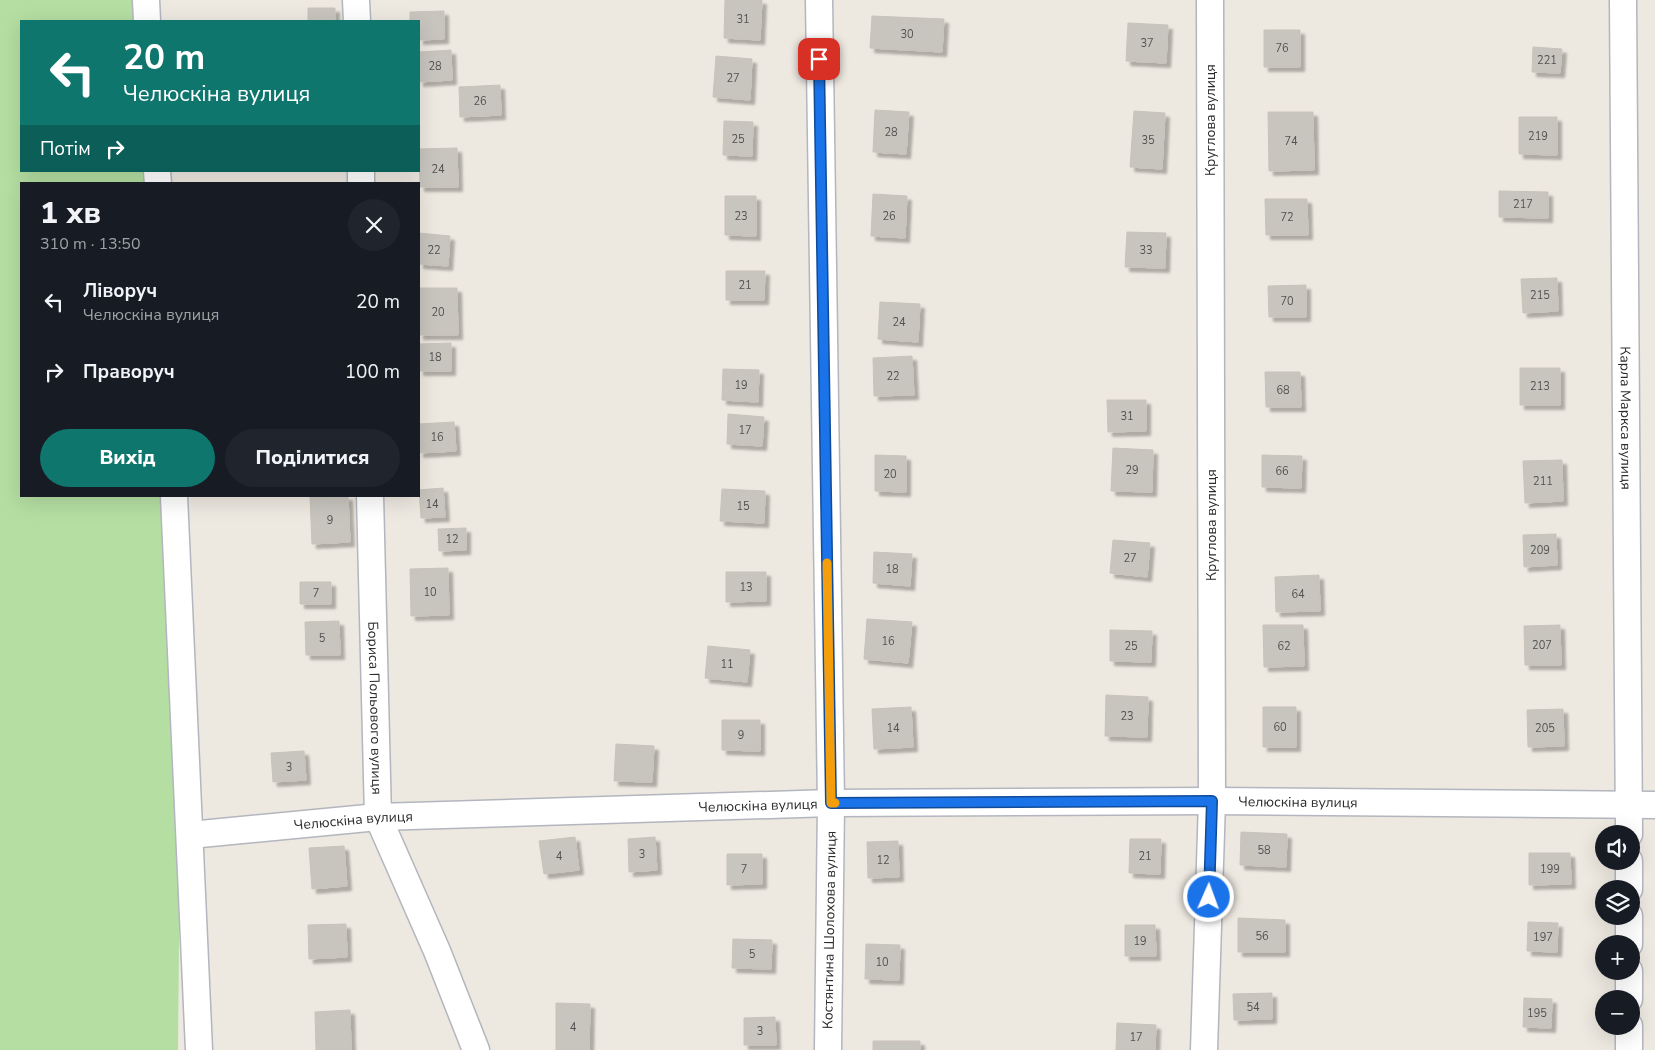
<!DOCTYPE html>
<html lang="uk">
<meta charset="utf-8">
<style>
body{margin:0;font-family:"Nunito Sans",sans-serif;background:#20242c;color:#f1f3f6;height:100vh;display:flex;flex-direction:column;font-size:19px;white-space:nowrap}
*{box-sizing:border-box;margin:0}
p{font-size:16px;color:#9ea1a6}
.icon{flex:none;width:28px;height:28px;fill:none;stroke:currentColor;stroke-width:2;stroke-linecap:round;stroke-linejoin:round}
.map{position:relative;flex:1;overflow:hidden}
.side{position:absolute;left:20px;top:182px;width:400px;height:315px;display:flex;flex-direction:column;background:#171b24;border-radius:0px;box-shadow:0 5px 20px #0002}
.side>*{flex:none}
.guide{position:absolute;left:20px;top:20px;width:400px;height:152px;border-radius:0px;box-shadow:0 5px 20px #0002;background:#0f766e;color:#fff;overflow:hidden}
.fabs{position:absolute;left:1595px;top:825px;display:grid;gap:10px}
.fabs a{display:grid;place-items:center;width:45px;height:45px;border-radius:50%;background:#171b24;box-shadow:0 5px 20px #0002;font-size:25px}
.pin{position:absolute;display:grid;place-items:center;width:42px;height:42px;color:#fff;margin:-21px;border-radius:10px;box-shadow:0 2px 8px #0006}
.me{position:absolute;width:55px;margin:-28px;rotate:2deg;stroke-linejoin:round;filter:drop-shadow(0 0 4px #0008)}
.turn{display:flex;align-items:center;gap:18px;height:105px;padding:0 20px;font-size:22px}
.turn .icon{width:65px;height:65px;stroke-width:2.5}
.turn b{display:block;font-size:35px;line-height:42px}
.then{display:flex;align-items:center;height:48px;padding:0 20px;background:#0003;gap:10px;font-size:19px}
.round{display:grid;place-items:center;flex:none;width:52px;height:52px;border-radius:26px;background:#20242c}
.overview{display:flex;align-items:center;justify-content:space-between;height:85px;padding:0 20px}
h1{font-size:30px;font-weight:800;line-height:38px}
.cta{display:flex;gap:10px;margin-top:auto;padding:10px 20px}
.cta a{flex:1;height:58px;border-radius:30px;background:#0f766e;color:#fff;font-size:20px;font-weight:800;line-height:58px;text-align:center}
.cta a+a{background:#20242c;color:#f1f3f6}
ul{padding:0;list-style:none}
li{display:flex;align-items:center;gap:15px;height:70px;padding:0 20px}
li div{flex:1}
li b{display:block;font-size:19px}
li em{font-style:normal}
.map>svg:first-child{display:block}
.grass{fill:#b4dea2}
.building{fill:#c8c5bf;stroke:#c8c3ba;filter:url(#shadow)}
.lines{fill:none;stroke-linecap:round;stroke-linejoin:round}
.minor-casing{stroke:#b3b6be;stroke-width:29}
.minor{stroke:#fff;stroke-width:26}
.route-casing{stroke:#114b97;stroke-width:12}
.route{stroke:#1a73e8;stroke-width:9}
.slow{stroke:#f59e0b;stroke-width:9}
.labels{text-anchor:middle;stroke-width:4;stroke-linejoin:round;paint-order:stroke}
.number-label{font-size:11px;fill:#535251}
.street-label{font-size:14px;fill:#2c2c2c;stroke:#fff}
</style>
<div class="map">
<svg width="1655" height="1050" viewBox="0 0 1655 1050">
<defs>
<filter id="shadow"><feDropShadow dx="4.5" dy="4.5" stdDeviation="1" flood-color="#0004"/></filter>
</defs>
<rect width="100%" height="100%" fill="#ede8e0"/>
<!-- grass -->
<path class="grass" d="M0 0H135L136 21H21V171H145L146 184H21V496H162L180 835 178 1050H0Z"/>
<!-- building -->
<path class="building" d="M725 0H762L760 40 724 38Z
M308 8H335V21H308Z
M444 11V39L419 40V21H410V12Z
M872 16 944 19 942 52 870 48Z
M1128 23 1168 25 1166 63 1126 61Z
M1264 30H1300V67H1264Z
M1533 47 1562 49 1560 73 1532 72Z
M451 50 452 80 419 82V52Z
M716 56 752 59 750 100 713 97Z
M500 85 501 115 460 117 459 87Z
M875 110 909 112 906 154 873 152Z
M1134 111 1165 113 1162 169 1130 167Z
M1268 112H1313L1314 170 1269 171Z
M1519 117H1557V155L1519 154Z
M724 121 753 122 752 156 723 155Z
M457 148 458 187H420L419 149Z
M1499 191 1548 192V218L1499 217Z
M873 194 907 196 905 238 871 236Z
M725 196H756V236L725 235Z
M1265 199H1307L1308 235H1266Z
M1127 232 1166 233 1165 268 1125 267Z
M419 233 450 236 448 266 419 264Z
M726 271H765L764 300H726Z
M1557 278 1558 311 1523 313 1521 279Z
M1306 285V317H1269L1268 286Z
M419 288H457L458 335H419Z
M880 302 920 304 918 342 878 339Z
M451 343V371H419V344Z
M912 356 914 395 874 396 873 358Z
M1520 368H1560V405H1520Z
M723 369 759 370 758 402 722 400Z
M1265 372H1300L1301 407H1266Z
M1107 400H1146V431L1108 432Z
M728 414 764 417 762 446 727 444Z
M454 422 456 451 419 453V424Z
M1113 448 1153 450 1152 492 1111 491Z
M875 455 906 456V492L875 491Z
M1262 455 1302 456 1301 488 1262 487Z
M1562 460 1563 501 1525 503 1523 461Z
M443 488 445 517 421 518 419 490Z
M722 489 765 491 764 523 720 521Z
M348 496 350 542 312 544 310 497Z
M466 528V550L439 551 438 529Z
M1556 534 1557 565 1524 567 1523 535Z
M1113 540 1150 543 1147 577 1110 573Z
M874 552 912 554 910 586 873 583Z
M448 568 449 615 411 616 410 569Z
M726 572H766V601L726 602Z
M1319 575 1320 611 1276 612 1275 577Z
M300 582H331V604H300Z
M867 619 912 622 908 663 864 659Z
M339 621 340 655H306L305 622Z
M1263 625H1303L1304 666 1264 667Z
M1560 625 1561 665H1525L1524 626Z
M1110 630 1152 631 1151 662 1110 661Z
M708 646 750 650 747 682 705 678Z
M1106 695 1148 697 1147 737 1105 736Z
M911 707 913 747 874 749 872 709Z
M1263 707H1296V747H1263Z
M1563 709 1564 746 1528 747 1527 710Z
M722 720H760V751L722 750Z
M616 744 654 746 652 782 614 781Z
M304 751 306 780 273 782 271 753Z
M1241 832 1287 834 1286 867 1240 865Z
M575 837 579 870 544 874 539 841Z
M655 837 657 870 629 872 628 839Z
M1130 839H1161L1160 874 1129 873Z
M898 841 899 877 868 878 867 842Z
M344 846 347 886 312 889 309 848Z
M1529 853H1570L1571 884 1529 885Z
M727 854H762V884L727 885Z
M1238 918 1285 920V952H1238Z
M1528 922 1558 923 1557 952 1527 951Z
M346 924 347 957 309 959 308 925Z
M1125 925H1155L1156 956H1125Z
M733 939 772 940 771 969 732 968Z
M866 944 900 945 899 980 865 979Z
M1272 993V1019L1234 1020 1233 994Z
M1524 998 1552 999 1551 1028 1523 1027Z
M556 1003 590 1004 589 1050H556Z
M350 1010 351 1050H316L315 1012Z
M775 1017 776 1045H744V1018Z
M1117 1023 1156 1025 1155 1050H1116Z
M873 1041H920V1050H873Z"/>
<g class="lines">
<defs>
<g id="minor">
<path d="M146 0 147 21"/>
<path d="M356 0 357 21"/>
<path d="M819 0 831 803 828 1050"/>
<path id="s1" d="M1623 0 1629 834"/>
<path d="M157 171 158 184"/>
<path d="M361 171V184"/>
<path d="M174 496 199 1050"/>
<path id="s2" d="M370 496 378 817 437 951 476 1050"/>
<path id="s3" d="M190 835 378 817 831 803 1212 801 1655 805"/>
<path d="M1629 889V861"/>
<path d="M1629 944V916"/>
<path d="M1629 999V971"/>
<path d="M1204 1050 1212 801 1210 0"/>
<path d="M1629 1050V1026"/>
</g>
</defs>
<!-- minor casing -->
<use href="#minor" class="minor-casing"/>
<!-- minor -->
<use href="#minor" class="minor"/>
</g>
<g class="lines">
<defs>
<path id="route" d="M819 59 831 803 1212 801 1209 897"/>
</defs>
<!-- route casing -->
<use href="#route" class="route-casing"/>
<!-- route -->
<use href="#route" class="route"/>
<!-- slow -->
<path class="slow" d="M827 563 831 803H835"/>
</g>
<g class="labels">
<!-- number labels -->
<g class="number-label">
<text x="743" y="23">31</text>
<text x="907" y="38">30</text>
<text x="1147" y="47">37</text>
<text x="1282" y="52">76</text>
<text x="1547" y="64">221</text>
<text x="435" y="70">28</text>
<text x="733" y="82">27</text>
<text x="480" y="105">26</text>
<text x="891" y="136">28</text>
<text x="1538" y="140">219</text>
<text x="738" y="143">25</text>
<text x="1148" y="144">35</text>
<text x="1291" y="145">74</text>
<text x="438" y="173">24</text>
<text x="1523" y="208">217</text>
<text x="741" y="220">23</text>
<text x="889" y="220">26</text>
<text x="1287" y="221">72</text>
<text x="434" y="254">22</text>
<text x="1146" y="254">33</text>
<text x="745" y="289">21</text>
<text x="1540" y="299">215</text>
<text x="1287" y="305">70</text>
<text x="438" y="316">20</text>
<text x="899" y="326">24</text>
<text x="435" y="361">18</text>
<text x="893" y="380">22</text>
<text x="741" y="389">19</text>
<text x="1540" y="390">213</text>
<text x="1283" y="394">68</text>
<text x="1127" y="420">31</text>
<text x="745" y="434">17</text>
<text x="437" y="441">16</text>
<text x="1132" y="474">29</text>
<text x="1282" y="475">66</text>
<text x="890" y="478">20</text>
<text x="1543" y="485">211</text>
<text x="432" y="508">14</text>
<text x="743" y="510">15</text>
<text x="330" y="524">9</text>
<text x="452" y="543">12</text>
<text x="1540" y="554">209</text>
<text x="1130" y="562">27</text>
<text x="892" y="573">18</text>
<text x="746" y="591">13</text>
<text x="430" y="596">10</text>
<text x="316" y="597">7</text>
<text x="1298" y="598">64</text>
<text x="322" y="642">5</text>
<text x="888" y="645">16</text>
<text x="1542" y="649">207</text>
<text x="1131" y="650">25</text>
<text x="1284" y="650">62</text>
<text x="727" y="668">11</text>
<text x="1127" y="720">23</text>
<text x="1280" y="731">60</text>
<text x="893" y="732">14</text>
<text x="1545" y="732">205</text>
<text x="741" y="739">9</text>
<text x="289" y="771">3</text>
<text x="1264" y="854">58</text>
<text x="642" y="858">3</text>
<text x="559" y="860">4</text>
<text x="1145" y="860">21</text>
<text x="883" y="864">12</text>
<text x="744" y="873">7</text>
<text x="1550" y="873">199</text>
<text x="1262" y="940">56</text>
<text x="1543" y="941">197</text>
<text x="1140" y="945">19</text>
<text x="752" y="958">5</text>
<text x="882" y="966">10</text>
<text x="1253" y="1011">54</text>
<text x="1537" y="1017">195</text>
<text x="573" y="1031">4</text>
<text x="760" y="1035">3</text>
<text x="1136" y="1041">17</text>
</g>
<!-- street labels -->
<g class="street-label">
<text transform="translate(1210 120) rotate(-90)" y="5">Круглова вулиця</text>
<text dy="5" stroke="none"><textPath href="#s1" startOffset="418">Карла Маркса вулиця</textPath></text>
<text transform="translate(1211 525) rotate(-90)" y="5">Круглова вулиця</text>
<text dy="5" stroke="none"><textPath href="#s2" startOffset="212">Бориса Польового вулиця</textPath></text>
<text dy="5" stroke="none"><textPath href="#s3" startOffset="1109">Челюскіна вулиця</textPath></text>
<text dy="5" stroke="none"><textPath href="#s3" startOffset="569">Челюскіна вулиця</textPath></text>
<text dy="5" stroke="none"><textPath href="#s3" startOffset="164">Челюскіна вулиця</textPath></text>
<text transform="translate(829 930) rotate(-89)" y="5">Костянтина Шолохова вулиця</text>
</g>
</g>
</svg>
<div class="fabs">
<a><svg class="icon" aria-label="sound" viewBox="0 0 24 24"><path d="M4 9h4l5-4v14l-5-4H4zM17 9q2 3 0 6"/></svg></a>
<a><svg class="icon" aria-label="layers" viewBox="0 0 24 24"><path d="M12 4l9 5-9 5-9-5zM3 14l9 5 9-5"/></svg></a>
<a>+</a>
<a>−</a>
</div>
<div class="pin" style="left:819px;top:59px;background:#d93025"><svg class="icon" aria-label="arrive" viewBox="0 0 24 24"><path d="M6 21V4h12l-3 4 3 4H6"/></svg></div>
<svg class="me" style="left:1209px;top:897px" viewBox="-20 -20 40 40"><circle r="17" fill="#1a73e8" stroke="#fff" stroke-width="3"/><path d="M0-11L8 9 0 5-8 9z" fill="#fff"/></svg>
<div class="guide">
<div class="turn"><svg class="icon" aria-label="left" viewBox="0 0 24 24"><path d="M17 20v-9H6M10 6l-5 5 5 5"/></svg><div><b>20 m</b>Челюскіна вулиця</div></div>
<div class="then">Потім<svg class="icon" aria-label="right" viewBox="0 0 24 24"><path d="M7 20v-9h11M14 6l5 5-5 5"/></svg></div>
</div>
<section class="side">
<div class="overview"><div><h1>1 хв</h1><p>310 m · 13:50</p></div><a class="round"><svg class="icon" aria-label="close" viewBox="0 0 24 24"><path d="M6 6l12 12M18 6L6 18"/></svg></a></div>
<ul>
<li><svg class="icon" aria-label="left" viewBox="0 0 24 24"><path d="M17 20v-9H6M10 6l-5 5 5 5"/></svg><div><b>Ліворуч</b><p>Челюскіна вулиця</p></div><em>20 m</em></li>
<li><svg class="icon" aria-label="right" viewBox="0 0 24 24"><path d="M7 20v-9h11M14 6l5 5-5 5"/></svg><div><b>Праворуч</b></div><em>100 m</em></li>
</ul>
<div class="cta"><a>Вихід</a><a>Поділитися</a></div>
</section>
</div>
